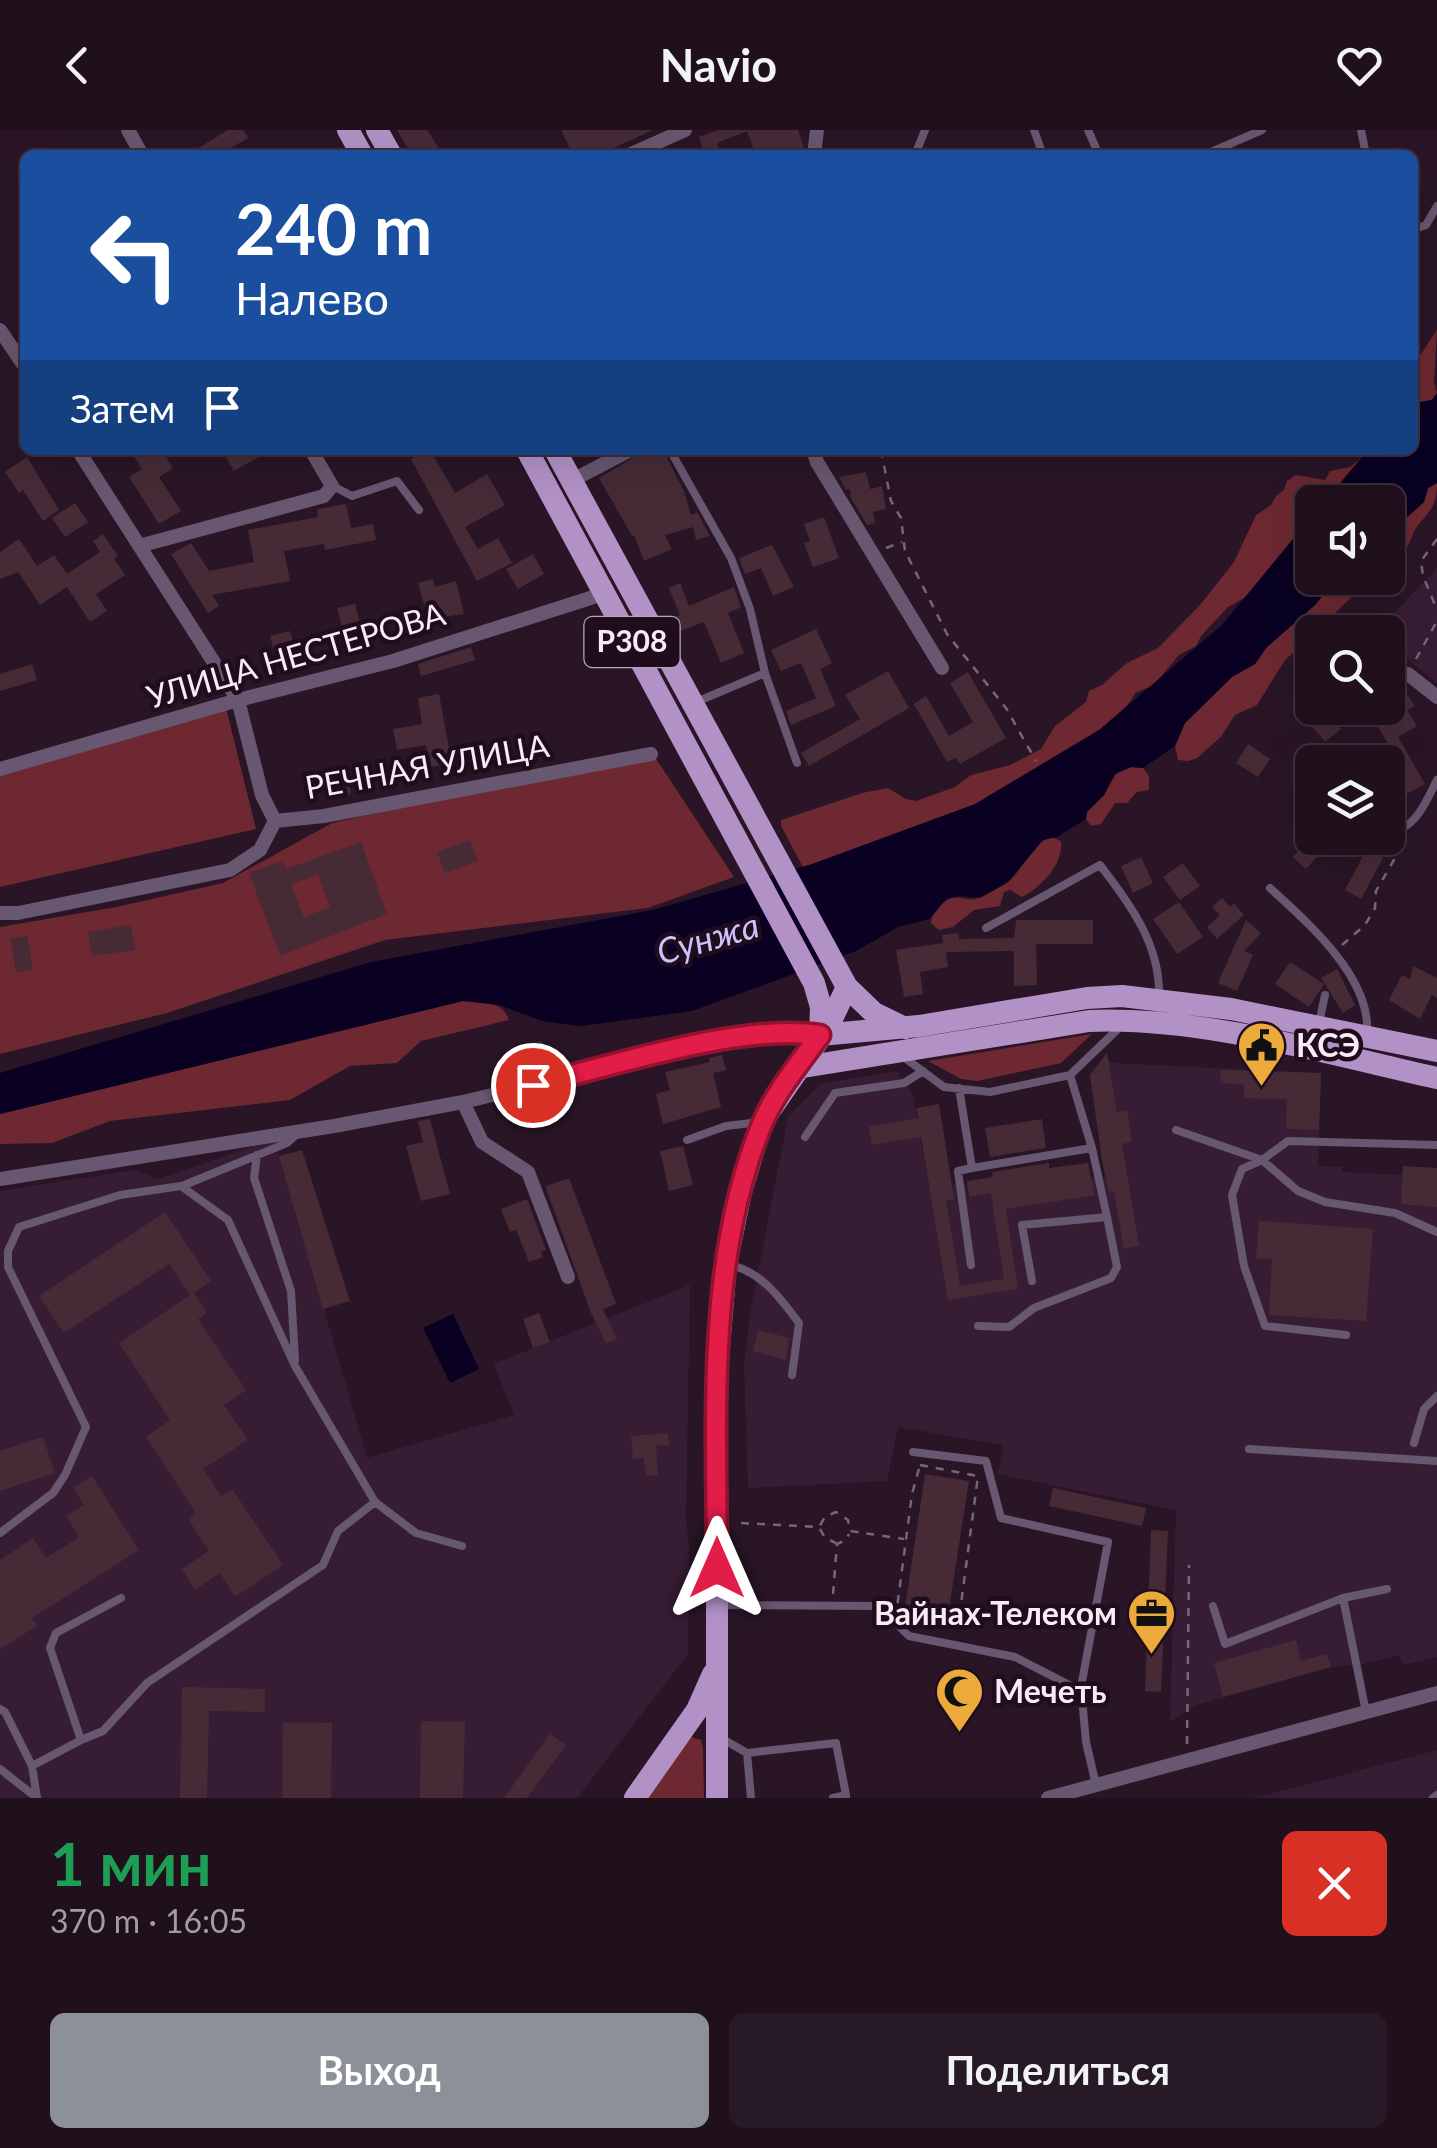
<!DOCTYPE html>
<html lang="ru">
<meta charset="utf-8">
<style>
body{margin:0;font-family:Lato,sans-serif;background:#271925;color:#f1f3f6;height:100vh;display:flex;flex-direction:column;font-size:38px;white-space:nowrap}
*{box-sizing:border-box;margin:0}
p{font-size:32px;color:#a19da3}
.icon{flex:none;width:55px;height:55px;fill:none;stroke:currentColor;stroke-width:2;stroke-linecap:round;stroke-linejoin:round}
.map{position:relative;height:1668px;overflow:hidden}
.sheet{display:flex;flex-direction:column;background:#1f101c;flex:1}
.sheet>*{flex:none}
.hud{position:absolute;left:20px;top:20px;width:1398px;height:305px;border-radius:15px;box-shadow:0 10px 40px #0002,0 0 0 2px #3c303b;background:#1a4fa0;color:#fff;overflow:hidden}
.fabs{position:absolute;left:1295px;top:355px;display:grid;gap:20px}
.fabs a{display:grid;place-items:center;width:110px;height:110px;border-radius:15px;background:#1f101c;box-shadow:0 10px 40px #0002,0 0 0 2px #3c303b;font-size:50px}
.pin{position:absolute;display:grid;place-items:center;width:85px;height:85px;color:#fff;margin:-42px;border:5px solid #fff;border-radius:50%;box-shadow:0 2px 10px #0007}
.me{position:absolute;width:110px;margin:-55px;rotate:0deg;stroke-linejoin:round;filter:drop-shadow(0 0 8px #0008)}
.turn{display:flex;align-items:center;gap:35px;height:210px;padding:0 50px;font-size:45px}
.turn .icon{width:130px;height:130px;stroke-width:2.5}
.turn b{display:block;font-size:70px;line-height:85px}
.then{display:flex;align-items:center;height:95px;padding:0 50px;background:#0003;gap:20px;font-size:38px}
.round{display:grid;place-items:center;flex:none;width:105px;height:105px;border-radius:15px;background:#271925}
.head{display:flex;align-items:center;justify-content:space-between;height:170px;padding:0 50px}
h1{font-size:60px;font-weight:700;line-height:75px;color:#1e9e55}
.primary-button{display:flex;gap:20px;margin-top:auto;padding:20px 50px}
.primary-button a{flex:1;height:115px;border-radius:15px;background:#8c9099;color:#fff;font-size:40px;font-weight:700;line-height:115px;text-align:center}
.primary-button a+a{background:#271925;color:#f1f3f6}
header{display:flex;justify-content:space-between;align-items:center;height:130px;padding:0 50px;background:#1f101c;font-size:45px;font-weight:700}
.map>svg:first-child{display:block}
.built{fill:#371d33}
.green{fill:#6d2831}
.water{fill:#090022}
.building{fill:#462b36;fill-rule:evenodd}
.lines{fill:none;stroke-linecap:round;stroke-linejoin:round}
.path{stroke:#786675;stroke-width:2.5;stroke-dasharray:8 8;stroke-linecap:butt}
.lane{stroke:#675770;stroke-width:8}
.street{stroke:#675770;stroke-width:14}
.primary{stroke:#b291c6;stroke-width:22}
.route-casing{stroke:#92132f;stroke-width:25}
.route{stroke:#e11d48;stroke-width:18}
.labels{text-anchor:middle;stroke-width:9;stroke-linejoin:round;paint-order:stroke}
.shield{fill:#1f0c1c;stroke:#b8a8b5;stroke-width:2.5}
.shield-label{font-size:30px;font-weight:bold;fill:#f9ebf6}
.street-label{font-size:32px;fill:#f9ebf6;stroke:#1f0c1c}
.poi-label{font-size:32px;font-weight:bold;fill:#f9ebf6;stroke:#1f0c1c;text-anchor:start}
.water-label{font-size:35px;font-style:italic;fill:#cbc2f9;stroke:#1f0c1c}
</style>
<header><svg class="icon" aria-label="back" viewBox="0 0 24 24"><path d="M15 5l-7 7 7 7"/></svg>Navio<svg class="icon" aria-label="heart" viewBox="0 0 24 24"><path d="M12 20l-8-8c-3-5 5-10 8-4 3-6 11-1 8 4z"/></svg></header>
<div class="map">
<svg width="1437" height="1668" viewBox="0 0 1437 1668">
<rect width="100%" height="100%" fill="#291526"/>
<!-- built -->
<path class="built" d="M1437 438V553L1388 514V502H1376Z
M1104 927 1112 933 1321 943 1318 1036 1342 1037V1042L1402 1045 1403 1036 1437 1038V1527L1403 1535 1399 1525 1364 1534 1331 1537 1193 1576 1170 1592 1176 1380 998 1344 1003 1315 898 1297 887 1351 748 1358 744 1236 750 1184 788 987 822 953 897 941 913 965 929 1058 966 1053 968 1067 1092 1048 1106 1046 1091 950 1094 949V939Z
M275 1009 367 1328 514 1285 494 1234 690 1155 686 1388 689 1417 688 1524 577 1668H0V1061L134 1040 158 1049Z
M1437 1620V1668H1253L1324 1650Z"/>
<!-- green -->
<path class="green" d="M1437 200 1434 252 1437 263 1432 270 1413 274V236Z
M1366 324 1339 372H1312V394L1305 405 1295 407 1246 467 1228 477 1201 506 1196 516 1179 525 1154 555 1135 563C1126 583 1108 588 1099 606L1006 668 804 739 781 696V690L862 663 888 658 906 669 916 671 955 657 971 645 1010 635 1041 619 1055 596 1086 572 1089 561 1102 555 1127 533 1158 518 1200 475 1234 432 1256 385 1271 375 1276 366 1284 360 1287 351 1296 345 1325 350 1330 341 1350 337Z
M1437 353C1437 375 1431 380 1418 395 1411 404 1411 415 1402 423L1388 421C1387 391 1423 385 1428 358Z
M1337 448H1371L1330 488 1313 498 1304 513 1285 530 1257 575 1235 585 1221 607 1197 628 1188 631 1178 630 1175 616 1185 593 1232 547 1255 534 1266 517 1315 475Z
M226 578 256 699 0 757V642Z
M651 621 734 747 648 778 385 810 167 883 0 924V797L116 777 223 753 332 693Z
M1131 637 1143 638 1149 646V660L1137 662 1127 673H1115L1101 694 1091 696 1086 689 1087 682 1104 665 1112 646Z
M1052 707 1061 711C1064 733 1041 758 1022 767L1010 760 1004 762 1000 776 974 780 953 797 939 800 931 793 932 784C958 754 960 776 981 767 983 766 1006 754 1008 752 1025 738 1029 714 1052 707Z
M463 871C481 873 503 870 509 890L421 911 397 933 350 936 290 970 110 991 52 1013 0 1014V984Z
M1092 904 1061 933 977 951 961 949 928 931Z
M691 1607 701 1610 703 1617 704 1668H646Z"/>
<!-- water -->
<path class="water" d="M1437 263V353L1428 358 1424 372C1415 381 1406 388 1395 396L1388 409V372H1324L1368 320H1412L1413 273 1432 270Z
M1312 386V448H1337L1315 475 1267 517 1255 534 1232 547 1185 593 1175 616 1143 638 1131 637 1116 643 1104 665 1087 682 1086 689 1057 707 1043 710 1008 752 980 768 960 766 946 769 930 789 898 797 856 821 692 881 581 896 542 891 499 875 463 871 0 984V943L371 832 653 780 812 734 975 674 1099 600 1222 495Z
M453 1184 479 1239 450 1253 423 1198Z"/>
<!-- building -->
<path class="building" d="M228 0H243L248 8 219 25H187Z
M397 0H427L443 25H412Z
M561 0H653L598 25H573Z
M718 0H798L804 17 782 25H756L747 1 717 13 721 25H705L699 7Z
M130 320H162L173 338 159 347 181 381 159 394 129 347 142 339Z
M222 320H271L234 341Z
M427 320H430L455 363 487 344 505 375 465 397 478 419 498 408 512 433 477 451 411 329Z
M646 320H663L684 361 691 385 697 382 710 406 696 410 693 397 665 405 672 419 644 431 634 405 632 406 599 348Z
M27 327 59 380 43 391 23 360 19 363 5 342Z
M866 342 870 359 882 356 886 379 873 382 875 393 867 395 851 368 850 359 846 360 839 347Z
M75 373 88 392 65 407 52 388Z
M346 374 351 398 373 394 376 410 325 420 324 414 284 421 290 451 212 465 219 476 208 483 171 424 191 413 209 441 254 432 248 400 318 387 317 379Z
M824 387 839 428 813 437 804 413 810 411 804 394Z
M103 404 118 426 114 429 125 445 96 464 107 481 90 492 67 457 40 475 18 442 0 449V422L19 409 37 436 54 425 67 444 100 422 93 411Z
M772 415 794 457 773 466 761 438 745 444 739 428Z
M533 424 544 444 518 459 506 439Z
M433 449 435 457 456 451 464 484 428 489 418 453Z
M680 453 689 476 734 457 741 477 728 483 744 523 721 533 704 492 680 501 675 487 680 485 669 458Z
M355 474 364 507 346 511 337 478Z
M816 499 832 533 820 539 836 576 791 595 786 581 816 568 801 533 781 541 771 520Z
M290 501 298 530 278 535 270 506Z
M471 517 475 530 421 546 418 534Z
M32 534 37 550 0 561V544Z
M888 541 909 578 809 636 801 623 860 589 845 565Z
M968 542 1006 608 960 634 956 628 947 632 914 574 926 566 949 606 973 592 950 553Z
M439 564 450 624 441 626 443 635 430 637 426 615 397 620 393 599 422 594 418 568Z
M1407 564 1415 576 1407 580 1417 596 1398 607 1425 654 1401 667 1388 645V632H1366L1391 618 1371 586Z
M1309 578H1323L1341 599 1325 612 1302 584Z
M1248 614 1270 629 1258 647 1236 633Z
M347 644 351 664 327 668 323 648Z
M1310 708H1334L1306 739 1293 727Z
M470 710 478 731 445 743 437 722Z
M361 712 387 784 280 826 249 743 283 731 286 739ZM318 745 330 777 304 787 291 754Z
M1366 720 1383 728 1361 769 1345 760Z
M1141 727 1153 753 1133 763 1121 736Z
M1183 733 1200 756 1180 770 1163 747Z
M1222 768 1230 777 1234 773 1244 785 1217 809 1207 797 1220 785 1212 777Z
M1179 772 1203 807 1177 824 1153 789Z
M1016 790H1093V814H1036L1037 855 1014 856V821L946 822 948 837 920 842 923 864 904 867 896 820 943 813 942 805 958 803 959 809 1014 808Z
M1246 790 1261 803 1244 821 1253 825 1237 861 1218 853Z
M131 795 135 820 92 826 88 802Z
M27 806 33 840 16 843 10 808Z
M1290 832 1324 854 1309 877 1275 854Z
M1413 836 1437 848V868L1432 865 1420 889 1389 870 1402 845 1410 849Z
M1337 839 1355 875 1343 883 1321 848Z
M542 911 548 935 522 942 516 917Z
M1107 923 1117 982 1127 980 1132 1012 1122 1014 1139 1116 1124 1119 1114 1062 1109 1063 1102 1030 1090 945Z
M722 925 726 940 713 943 721 977 663 994 656 964 670 960 665 942 710 932 709 928Z
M1221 940 1321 943 1319 1000 1286 999 1287 969 1244 968V954L1220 953Z
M939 974 954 1069 946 1070 960 1156 1004 1149 991 1063 969 1067 967 1051 993 1047 992 1042 1049 1033V1038L1088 1033 1095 1065 1006 1079 1018 1159 948 1170 921 1007 872 1015 869 997 918 988 916 978Z
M430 989 450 1064 421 1071 406 1016 423 1012 418 991Z
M1042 989 1046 1018 990 1027 985 998Z
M683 1016 693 1055 669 1061 660 1021Z
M302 1020 350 1171 323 1179 279 1026Z
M1403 1036 1437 1038V1077L1401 1074Z
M569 1048 616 1174 603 1179 617 1209 606 1213 591 1183 547 1061 546 1056Z
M527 1069 546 1120 541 1122 543 1127 529 1132 516 1100 510 1102 501 1079Z
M165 1082 211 1151 194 1163 207 1183 198 1189 246 1260 224 1275 248 1310 203 1339 221 1366 232 1359 283 1435 235 1467 220 1443 195 1460 182 1439 209 1421 188 1389 196 1383 146 1307 170 1290 119 1213 190 1165 169 1134 64 1203 39 1166Z
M1259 1091 1373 1099 1366 1191 1269 1185 1272 1129 1256 1128Z
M539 1183 550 1212 533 1218 523 1189Z
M758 1200 789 1208 786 1230 753 1221Z
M668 1303 669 1315 656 1316 658 1345 646 1346 644 1328 633 1329 631 1306Z
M43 1307 55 1343 0 1361V1321Z
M925 1344 969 1351 948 1485 905 1478Z
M92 1346 139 1420 32 1488 37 1496 0 1519V1430L33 1408 46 1428 79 1407 66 1386 84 1375 73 1358Z
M1053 1358 1146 1378 1142 1396 1049 1376Z
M1151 1400 1168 1401 1161 1562 1145 1561Z
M1296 1510 1301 1531 1327 1524 1331 1537 1223 1567 1214 1533Z
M182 1557 265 1559V1582L209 1581 207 1668H180Z
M421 1591 465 1592 463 1668H420Z
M283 1592 332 1593 331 1668H282Z
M550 1604 566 1615 527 1668H504Z"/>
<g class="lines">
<!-- path -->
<path class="path" d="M881 320 891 371 901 388 905 421 947 504 1006 578 1036 631
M1437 409 1421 431 1423 446 1437 480
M886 418 902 412
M1416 529 1437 491
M1342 815 1365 795 1375 778 1376 761 1406 709
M920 1335 978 1346 959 1489 905 1483 897 1478 912 1364Z
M741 1393 819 1397 825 1387 836 1382 848 1390 850 1401 904 1409
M820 1399 825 1408 836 1413
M833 1464 837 1414 846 1410 849 1404
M1187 1614 1189 1435"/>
<!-- lane -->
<path class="lane" d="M1034 0 1043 25
M1088 0 1099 25
M1361 0 1366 25
M915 25 925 0
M1204 25 1262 0
M1412 100 1426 95 1437 76
M670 320 731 428 750 479 765 543
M333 356 352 366 397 351 419 380
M1388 544H1408
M1297 564 1303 532 1312 527
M696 572 765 543 797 633
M1388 704C1416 698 1425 674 1437 650
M1270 758C1308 793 1371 847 1367 903
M986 798 1100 735C1131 776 1161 815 1159 868
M1319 893 1325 865
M901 925 944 957 990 962 1070 945 1120 897
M1070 945 1092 1018
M959 958 972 1038 958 1041 971 1135
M1176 1000 1262 1030 1288 1011 1437 1015
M805 1007 835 963 904 953 923 941
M687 1010 726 996 760 992
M257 1025 254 1048 291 1161 295 1230
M972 1038 1092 1018 1107 1087 1022 1095 1032 1151
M182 1056 287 1013 296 1005
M730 1135C762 1142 780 1168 799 1193L792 1245
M978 1196 1009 1197 1034 1178 1111 1148 1117 1137 1107 1087
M1346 1205 1265 1196 1244 1136 1232 1065 1242 1039 1262 1030 1298 1061 1325 1072 1395 1083 1437 1102
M1414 1313 1424 1279 1437 1266
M1249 1319 1437 1331
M913 1322 986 1331 1001 1388 1108 1412 1081 1557 1086 1612 1096 1655
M0 1403 53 1363 65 1345 86 1297 8 1137V1121L19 1097 120 1065 181 1056 228 1090 295 1236 375 1372 416 1403 462 1416
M1343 1468 1366 1582
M718 1475 878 1476 909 1506 1015 1527 1081 1561
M1213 1476 1225 1514 1343 1468 1387 1459
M0 1579 5 1582 32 1636 37 1668
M721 1608 747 1623 751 1668
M81 1610 103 1601 147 1553 323 1435 338 1401 375 1372
M747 1623 836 1613 846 1665
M32 1636 81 1610 50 1518 56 1503 121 1468
M0 1639 37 1668
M833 1668 846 1665V1668
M1433 1668 1437 1665"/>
<!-- street -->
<path class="street" d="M128 0 142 25
M629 25 685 0
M814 25 817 0
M0 200 25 237
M78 320 238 570 262 665 275 691
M813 320 817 332 942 538
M571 351 630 320
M139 416 324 366 332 356 311 320
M1408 544 1437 567
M0 639 238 570 393 531 606 463
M0 783H18L230 740 260 720 275 691 324 686 651 624
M463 972 482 1012 528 1042 568 1147
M0 1049 334 996 463 972 709 913 783 904 820 905
M1048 1668 1437 1563"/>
<!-- primary -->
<path class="primary" d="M348 0 362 25
M377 0 391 25
M527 320 814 853 821 877 820 905
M555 320 847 857 829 895 762 992 741 1062 726 1134 717 1241V1668
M847 857 874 883 905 898
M820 905 919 896 1087 868 1122 866 1231 879 1437 921
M797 938 1089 891C1199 886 1329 924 1437 948
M635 1668 697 1580 713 1544"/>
</g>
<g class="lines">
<defs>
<path id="route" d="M533 955C612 936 741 893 820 905 800 933 775 962 762 994 705 1133 717 1291 717 1438"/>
</defs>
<!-- route casing -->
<use href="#route" class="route-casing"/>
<!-- route -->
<use href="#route" class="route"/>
</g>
<!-- icons -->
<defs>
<symbol id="civic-pin" viewBox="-11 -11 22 30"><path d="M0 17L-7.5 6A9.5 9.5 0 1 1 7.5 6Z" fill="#ebaa39" stroke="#1f0c1c"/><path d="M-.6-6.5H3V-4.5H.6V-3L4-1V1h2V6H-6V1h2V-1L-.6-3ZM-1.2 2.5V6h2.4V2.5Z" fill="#111"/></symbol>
<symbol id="office-pin" viewBox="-11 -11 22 30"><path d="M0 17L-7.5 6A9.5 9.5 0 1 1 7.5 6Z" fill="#ebaa39" stroke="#1f0c1c"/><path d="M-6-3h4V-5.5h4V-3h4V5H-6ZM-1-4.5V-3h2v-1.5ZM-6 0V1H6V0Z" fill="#111"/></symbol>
<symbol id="mosque-pin" viewBox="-11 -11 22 30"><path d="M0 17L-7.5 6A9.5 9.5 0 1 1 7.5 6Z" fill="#ebaa39" stroke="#1f0c1c"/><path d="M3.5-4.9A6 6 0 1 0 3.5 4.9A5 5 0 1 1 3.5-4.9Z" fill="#111"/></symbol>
</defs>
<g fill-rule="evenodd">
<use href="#civic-pin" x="1234" y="888" width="55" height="75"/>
<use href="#office-pin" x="1124" y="1456" width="55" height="75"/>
<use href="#mosque-pin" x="932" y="1534" width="55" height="75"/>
</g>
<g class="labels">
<!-- shield labels -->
<rect class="shield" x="584.5" y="487" width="95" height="50" rx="8"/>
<g class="shield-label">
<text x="632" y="522">P308</text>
</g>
<!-- street labels -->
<g class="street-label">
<text transform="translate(296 526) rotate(-16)" y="11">УЛИЦА НЕСТЕРОВА</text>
<text transform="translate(427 637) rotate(-10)" y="11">РЕЧНАЯ УЛИЦА</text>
</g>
<!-- poi labels -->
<g class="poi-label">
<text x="1296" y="927">КСЭ</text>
<text x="1117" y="1495" text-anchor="end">Вайнах-Телеком</text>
<text x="994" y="1573">Мечеть</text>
</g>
<!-- water labels -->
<g class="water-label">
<text transform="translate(708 809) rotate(-16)" y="12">Сунжа</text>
</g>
</g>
</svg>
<div class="fabs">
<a><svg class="icon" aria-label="sound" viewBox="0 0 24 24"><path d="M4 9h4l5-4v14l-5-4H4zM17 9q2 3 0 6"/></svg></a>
<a><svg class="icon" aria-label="search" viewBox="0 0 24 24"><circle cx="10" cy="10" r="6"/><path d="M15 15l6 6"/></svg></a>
<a><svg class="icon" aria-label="layers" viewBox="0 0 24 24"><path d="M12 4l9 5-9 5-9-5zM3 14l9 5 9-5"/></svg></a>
</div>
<div class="pin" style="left:533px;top:955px;background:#d93025"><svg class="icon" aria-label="arrive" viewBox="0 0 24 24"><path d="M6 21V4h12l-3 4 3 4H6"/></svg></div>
<svg class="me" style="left:717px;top:1438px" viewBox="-20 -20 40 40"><path d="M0-17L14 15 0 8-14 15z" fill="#e11d48" stroke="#fff" stroke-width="4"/></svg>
<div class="hud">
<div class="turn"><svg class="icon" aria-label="left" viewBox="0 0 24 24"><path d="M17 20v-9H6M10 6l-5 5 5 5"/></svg><div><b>240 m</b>Налево</div></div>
<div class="then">Затем<svg class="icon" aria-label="arrive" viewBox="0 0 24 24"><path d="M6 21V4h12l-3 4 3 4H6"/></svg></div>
</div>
</div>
<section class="sheet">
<div class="head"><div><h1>1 мин</h1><p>370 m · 16:05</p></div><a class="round" style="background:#d93025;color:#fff"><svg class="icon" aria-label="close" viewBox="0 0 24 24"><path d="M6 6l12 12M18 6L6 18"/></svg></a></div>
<div class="primary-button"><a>Выход</a><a>Поделиться</a></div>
</section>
